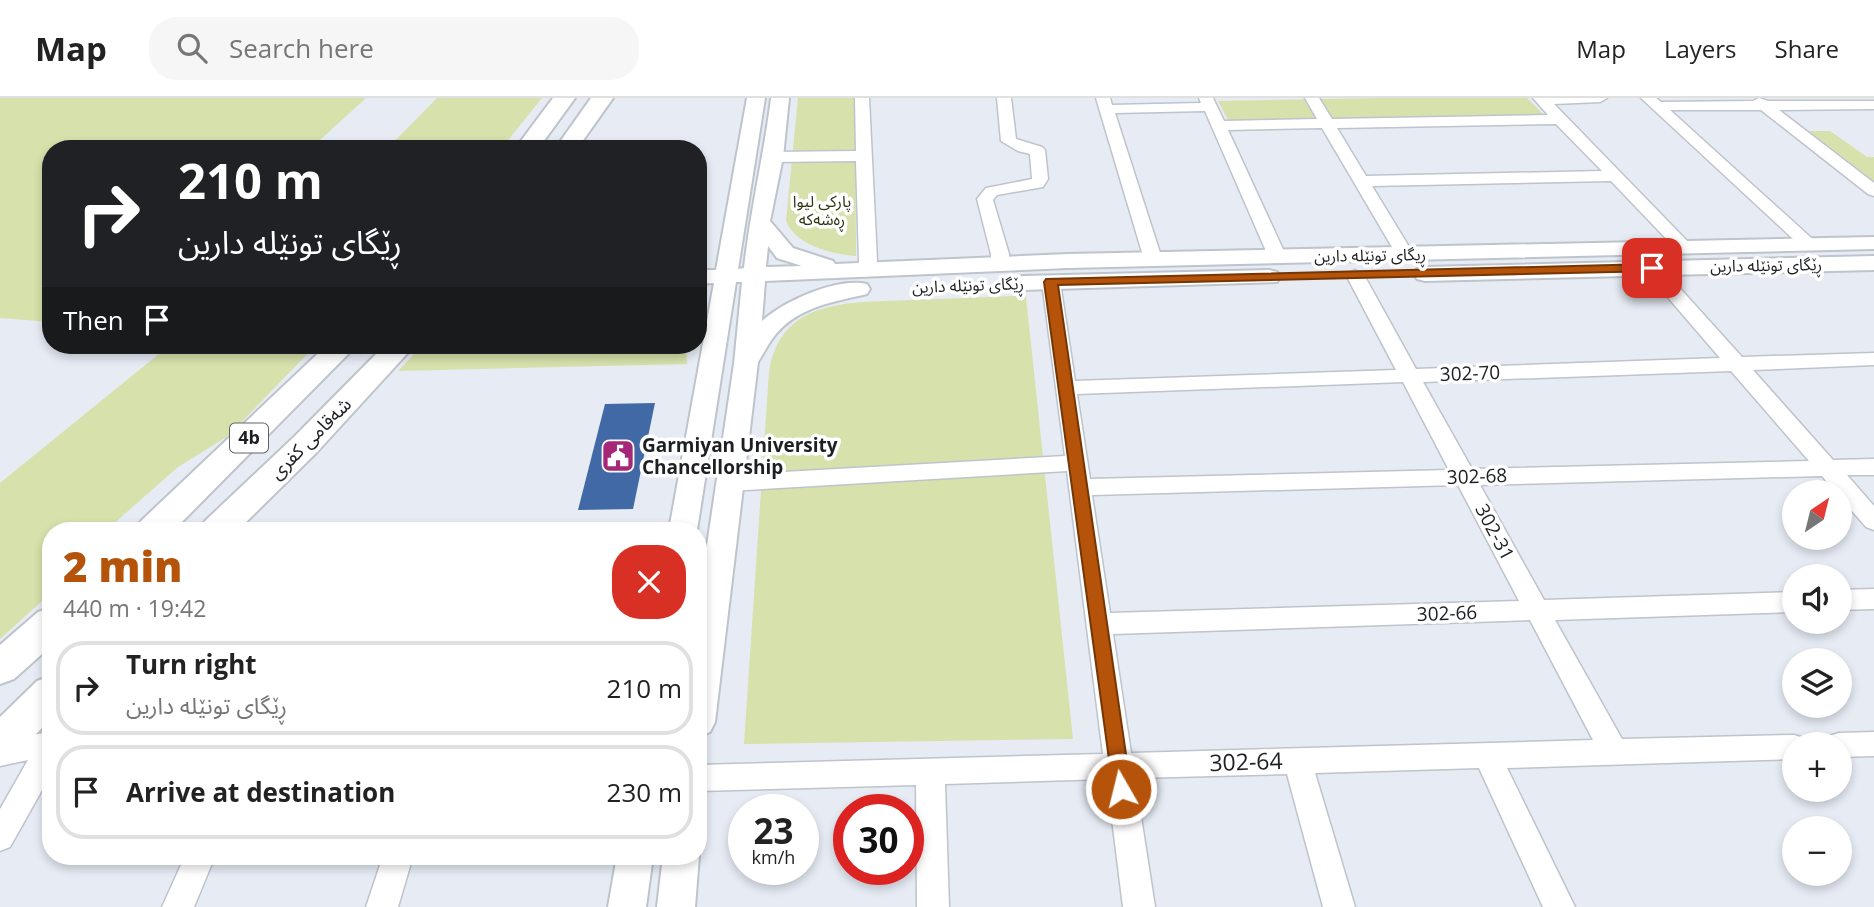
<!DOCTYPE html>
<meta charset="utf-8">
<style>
body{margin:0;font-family:"Open Sans","Noto Sans Arabic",sans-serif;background:#f6f6f6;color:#222;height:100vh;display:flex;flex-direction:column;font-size:26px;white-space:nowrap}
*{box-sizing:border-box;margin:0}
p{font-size:23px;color:#767676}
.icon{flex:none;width:38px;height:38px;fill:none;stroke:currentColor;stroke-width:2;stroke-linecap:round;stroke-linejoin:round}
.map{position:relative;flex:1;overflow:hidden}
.sheet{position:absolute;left:42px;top:424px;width:665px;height:343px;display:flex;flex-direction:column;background:#fff;border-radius:28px;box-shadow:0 4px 10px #0003}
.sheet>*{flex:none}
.banner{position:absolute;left:42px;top:42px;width:665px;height:214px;border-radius:28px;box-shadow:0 4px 10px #0003;background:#202124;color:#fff;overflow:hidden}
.needle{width:46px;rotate:35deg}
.fabs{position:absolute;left:1782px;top:382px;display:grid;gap:14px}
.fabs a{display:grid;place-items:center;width:70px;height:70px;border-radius:50%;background:#fff;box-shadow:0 4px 10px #0003;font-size:35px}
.speed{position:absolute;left:728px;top:696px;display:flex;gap:14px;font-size:35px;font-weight:700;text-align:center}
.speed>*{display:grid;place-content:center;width:91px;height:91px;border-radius:50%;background:#fff;box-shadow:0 4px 10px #0003;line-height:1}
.speed small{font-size:18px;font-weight:400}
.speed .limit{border:10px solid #d22;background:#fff;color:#111}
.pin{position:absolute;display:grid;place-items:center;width:60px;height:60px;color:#fff;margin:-30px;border-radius:14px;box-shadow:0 4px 10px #0006}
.me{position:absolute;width:77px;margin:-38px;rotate:352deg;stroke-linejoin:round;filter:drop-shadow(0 0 5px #0008)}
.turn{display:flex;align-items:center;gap:24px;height:147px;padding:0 21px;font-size:32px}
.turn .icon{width:91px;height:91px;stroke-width:2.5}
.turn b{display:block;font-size:49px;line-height:60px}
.then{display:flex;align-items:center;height:66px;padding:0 21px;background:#0003;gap:14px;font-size:26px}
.round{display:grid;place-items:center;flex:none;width:74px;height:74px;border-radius:28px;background:#f6f6f6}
.overview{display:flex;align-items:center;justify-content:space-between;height:119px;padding:0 21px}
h1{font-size:42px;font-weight:800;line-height:52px;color:#b45309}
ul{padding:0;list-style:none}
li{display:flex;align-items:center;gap:21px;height:94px;margin:0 14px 10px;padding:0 7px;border:4px solid #e0e0e0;border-radius:28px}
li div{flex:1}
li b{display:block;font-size:26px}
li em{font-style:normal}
header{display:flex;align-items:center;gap:42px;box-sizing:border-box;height:98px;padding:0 35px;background:#fff;border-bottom:2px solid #e0e0e0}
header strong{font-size:33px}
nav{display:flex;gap:38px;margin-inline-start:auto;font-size:24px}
.search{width:490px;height:63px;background:#f6f6f6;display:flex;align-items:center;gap:18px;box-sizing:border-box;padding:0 24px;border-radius:28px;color:#767676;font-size:26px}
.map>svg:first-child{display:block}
.green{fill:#d6e1ab}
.building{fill:#4069a6}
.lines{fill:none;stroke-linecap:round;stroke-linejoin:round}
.minor-casing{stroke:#bec4cc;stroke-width:3}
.major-casing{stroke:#bec4cc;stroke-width:4}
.highway-casing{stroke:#bec4cc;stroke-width:4}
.minor{fill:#fff;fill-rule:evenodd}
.major{fill:#fff;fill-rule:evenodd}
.highway{fill:#fff;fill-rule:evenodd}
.route{fill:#b45309;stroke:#753606;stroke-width:2}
.labels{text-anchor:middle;stroke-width:7;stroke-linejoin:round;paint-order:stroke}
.far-park-label{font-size:16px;fill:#303512;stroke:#fff}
.far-street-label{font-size:16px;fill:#1d1f22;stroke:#fff}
.shield{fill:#fff;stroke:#616264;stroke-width:2}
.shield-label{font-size:18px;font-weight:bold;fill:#1d1f22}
.street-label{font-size:19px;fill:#1d1f22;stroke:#fff}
.poi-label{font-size:19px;font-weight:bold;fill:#1d1f22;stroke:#fff;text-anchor:start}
.near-street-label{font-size:23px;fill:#1d1f22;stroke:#fff}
</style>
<header>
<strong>Map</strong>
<div class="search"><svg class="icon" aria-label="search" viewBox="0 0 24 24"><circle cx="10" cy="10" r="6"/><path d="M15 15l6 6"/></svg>Search here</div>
<nav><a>Map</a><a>Layers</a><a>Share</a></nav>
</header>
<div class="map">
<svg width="1874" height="809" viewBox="0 0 1874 809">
<rect width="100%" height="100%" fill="#e6ebf4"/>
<!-- green -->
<path class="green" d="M0 0H366L310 51H51V224L0 220Z
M437 0H542L501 51H387Z
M798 0H855L856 158C833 156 796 148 786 123Z
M1382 0H1527L1544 17 1229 24 1218 3Z
M1809 33H1830L1867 59H1874V83Z
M1015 198 1026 199 1073 641 744 646 769 274C781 198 853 205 912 202 946 201 980 199 1015 198Z
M170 247H316L228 338 178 369 112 427 110 432H51V495L0 541V385Z
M423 247H686L687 266 398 273Z"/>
<!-- building -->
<path class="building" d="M655 305 633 411 578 412 605 306Z"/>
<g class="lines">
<defs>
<path id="minor" d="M855 0H869L877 163 875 174 866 179 857 174 859 163 856 63 773 64 765 59 773 54 856 53Z
M997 0H1011L1016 41 1042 49 1045 52 1048 81 1043 89 997 97 993 102 1009 156V168L1000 173 991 168V156L977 101 986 90 1032 81 1030 56 1018 53 1001 43Z
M1096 0H1110L1112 7 1201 5 1199 0H1213L1224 23 1317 21 1305 0H1319L1332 21 1548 17 1533 0H1607L1600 4 1554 6 1692 148 1683 153 1677 152 1611 83 1372 88 1414 157 1405 162 1399 161 1322 30 1228 32 1287 160 1278 165 1269 160 1205 13 1115 15 1162 161 1153 166 1144 161ZM1556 26 1602 73 1366 78 1337 30Z
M1641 0H1656L1661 4 1753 3 1759 0 1768 3H1874V11L1779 12 1874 85V98L1868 96 1761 12H1670L1819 147 1816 151H1804Z
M1652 165 1658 166 1742 259 1874 255V267L1753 272 1833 362 1874 361V377H1847L1874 408V432L1866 429 1839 398V394H1835L1822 378 1480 387 1544 502 1794 494V514L1555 522 1622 641 1794 637 1804 640 1806 646H1794V661L1507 670 1575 809H1543L1479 670 1315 675 1355 809H1323L1287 676 1135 680 1155 809H1123L1107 681 945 686 949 809H917L916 687 698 693V667L1103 656 1067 373 730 393 722 391 719 385 722 379 730 377 1065 358 1042 184 1045 180H1057L1060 184 1075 283 1396 272 1346 177 1355 172 1364 177 1416 271 1720 260 1646 174 1643 170 1646 166ZM1731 273 1809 363 1472 371 1423 284ZM1403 284 1449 372 1090 381 1077 296ZM1458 387 1519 503 1110 515 1092 397ZM1530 522 1593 642 1131 655 1113 536Z
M1874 491V511L1839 512V492Z
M51 634V676L10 749 0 753V711L28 662 0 668V642Z
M1874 634V658L1839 659V646H1826L1829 638 1839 635Z
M185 758H215L194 809H162Z
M383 758H413L398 809H366Z"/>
<path id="major" d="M747 0H765L738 171 744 170C750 113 764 57 771 0H789L783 59 770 123 793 150 833 163 835 166 1068 156 1874 139V151L1068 170 765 183 762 223C784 203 837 179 867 186L870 191 867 196C834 204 800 208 776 236 769 244 764 255 758 264L715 624 710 634 698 639V508L734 266 742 184H736L697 432H669L714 185 698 186V172H716ZM768 148 777 160 802 168 766 169Z
M1874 158V172L1425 183 1417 181 1414 176 1417 171 1425 169Z
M1269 172 1277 174 1280 179 1277 184 1023 192 1015 190 1012 185 1015 180 1023 178Z
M698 755 699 758 695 809H657L663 758H698Z
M617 758H653L646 809H608Z"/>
<path id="highway" d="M553 0H575L538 51H515Z
M591 0H613L577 51H555Z
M327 247H357L174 432H136L141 423Z
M385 247H415L317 354 238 432H200L205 423 295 338Z
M51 510V548L14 581 0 586V547L38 514Z
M51 578V621L14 658 0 663V619L37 583Z"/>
</defs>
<!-- minor casing -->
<use href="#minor" class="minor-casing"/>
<!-- major casing -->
<use href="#major" class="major-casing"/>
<!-- highway casing -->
<use href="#highway" class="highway-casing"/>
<!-- minor -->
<use href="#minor" class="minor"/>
<!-- major -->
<use href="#major" class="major"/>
<!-- highway -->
<use href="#highway" class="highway"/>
</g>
<!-- route -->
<path class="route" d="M1652 166 1657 167V173L1058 187 1131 691 1128 698 1121 701 1114 698 1044 184 1046 181Z"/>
<!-- icons -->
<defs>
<symbol id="civic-square" viewBox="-11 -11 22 22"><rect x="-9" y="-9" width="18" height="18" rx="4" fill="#a62778" stroke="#fff"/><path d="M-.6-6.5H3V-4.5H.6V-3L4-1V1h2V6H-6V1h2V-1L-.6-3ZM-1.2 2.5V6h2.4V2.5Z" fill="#fff"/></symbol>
</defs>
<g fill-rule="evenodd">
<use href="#civic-square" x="599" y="339" width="38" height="38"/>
</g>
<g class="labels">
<!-- far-park labels -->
<g class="far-park-label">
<text x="822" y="109">پارکی لیوا<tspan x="822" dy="18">ڕەشەکە</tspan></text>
</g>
<!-- far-street labels -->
<g class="far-street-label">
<text transform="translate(1370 157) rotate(-1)" y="6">ڕیگای تونێلە دارین</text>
<text transform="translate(1766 167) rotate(-1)" y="6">ڕێگای تونێلە دارین</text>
<text transform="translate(968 187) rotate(-2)" y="6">ڕێگای تونێلە دارین</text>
</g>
<!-- shield labels -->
<rect class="shield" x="230" y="325.5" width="38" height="29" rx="5"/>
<g class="shield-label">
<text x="249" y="346">4b</text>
</g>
<!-- street labels -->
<g class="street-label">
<text transform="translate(1470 275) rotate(-2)" y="7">302-70</text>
<text transform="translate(310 340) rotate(-45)" y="7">شەقامی کفری</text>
<text transform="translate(1477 378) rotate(-2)" y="7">302-68</text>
<text transform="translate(1495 434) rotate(62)" y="7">302-31</text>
<text transform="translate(1447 515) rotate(-2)" y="7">302-66</text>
</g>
<!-- poi labels -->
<g class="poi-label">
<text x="642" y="354">Garmiyan University<tspan x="642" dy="22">Chancellorship</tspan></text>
</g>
<!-- near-street labels -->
<g class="near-street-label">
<text transform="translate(1246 664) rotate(-2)" y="8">302-64</text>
</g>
</g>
</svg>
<div class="fabs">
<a><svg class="needle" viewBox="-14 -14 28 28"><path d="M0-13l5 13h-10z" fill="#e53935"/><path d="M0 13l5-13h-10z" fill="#767676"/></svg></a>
<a><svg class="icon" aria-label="sound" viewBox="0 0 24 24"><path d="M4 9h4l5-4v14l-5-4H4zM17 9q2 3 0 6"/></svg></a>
<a><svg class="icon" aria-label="layers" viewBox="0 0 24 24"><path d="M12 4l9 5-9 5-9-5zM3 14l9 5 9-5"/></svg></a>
<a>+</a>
<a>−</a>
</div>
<div class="speed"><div>23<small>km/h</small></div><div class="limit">30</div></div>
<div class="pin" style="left:1652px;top:170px;background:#d93025"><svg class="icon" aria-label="arrive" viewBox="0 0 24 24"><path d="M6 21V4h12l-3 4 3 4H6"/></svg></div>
<svg class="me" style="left:1121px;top:691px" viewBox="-20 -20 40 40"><circle r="17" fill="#b45309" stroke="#fff" stroke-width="3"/><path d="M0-11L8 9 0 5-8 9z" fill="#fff"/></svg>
<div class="banner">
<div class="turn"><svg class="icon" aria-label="right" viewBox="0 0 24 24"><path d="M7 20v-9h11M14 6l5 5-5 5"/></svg><div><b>210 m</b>ڕێگای تونێلە دارین</div></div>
<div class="then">Then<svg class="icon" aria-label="arrive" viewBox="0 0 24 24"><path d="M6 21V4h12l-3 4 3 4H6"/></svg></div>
</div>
<section class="sheet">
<div class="overview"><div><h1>2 min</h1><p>440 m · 19:42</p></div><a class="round" style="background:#d93025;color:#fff"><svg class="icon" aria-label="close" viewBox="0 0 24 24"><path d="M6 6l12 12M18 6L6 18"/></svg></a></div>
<ul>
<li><svg class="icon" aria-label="right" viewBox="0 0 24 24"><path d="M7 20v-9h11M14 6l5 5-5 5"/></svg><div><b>Turn right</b><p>ڕێگای تونێلە دارین</p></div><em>210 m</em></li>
<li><svg class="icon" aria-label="arrive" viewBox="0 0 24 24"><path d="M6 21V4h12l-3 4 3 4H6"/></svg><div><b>Arrive at destination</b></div><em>230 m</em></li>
</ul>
</section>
</div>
